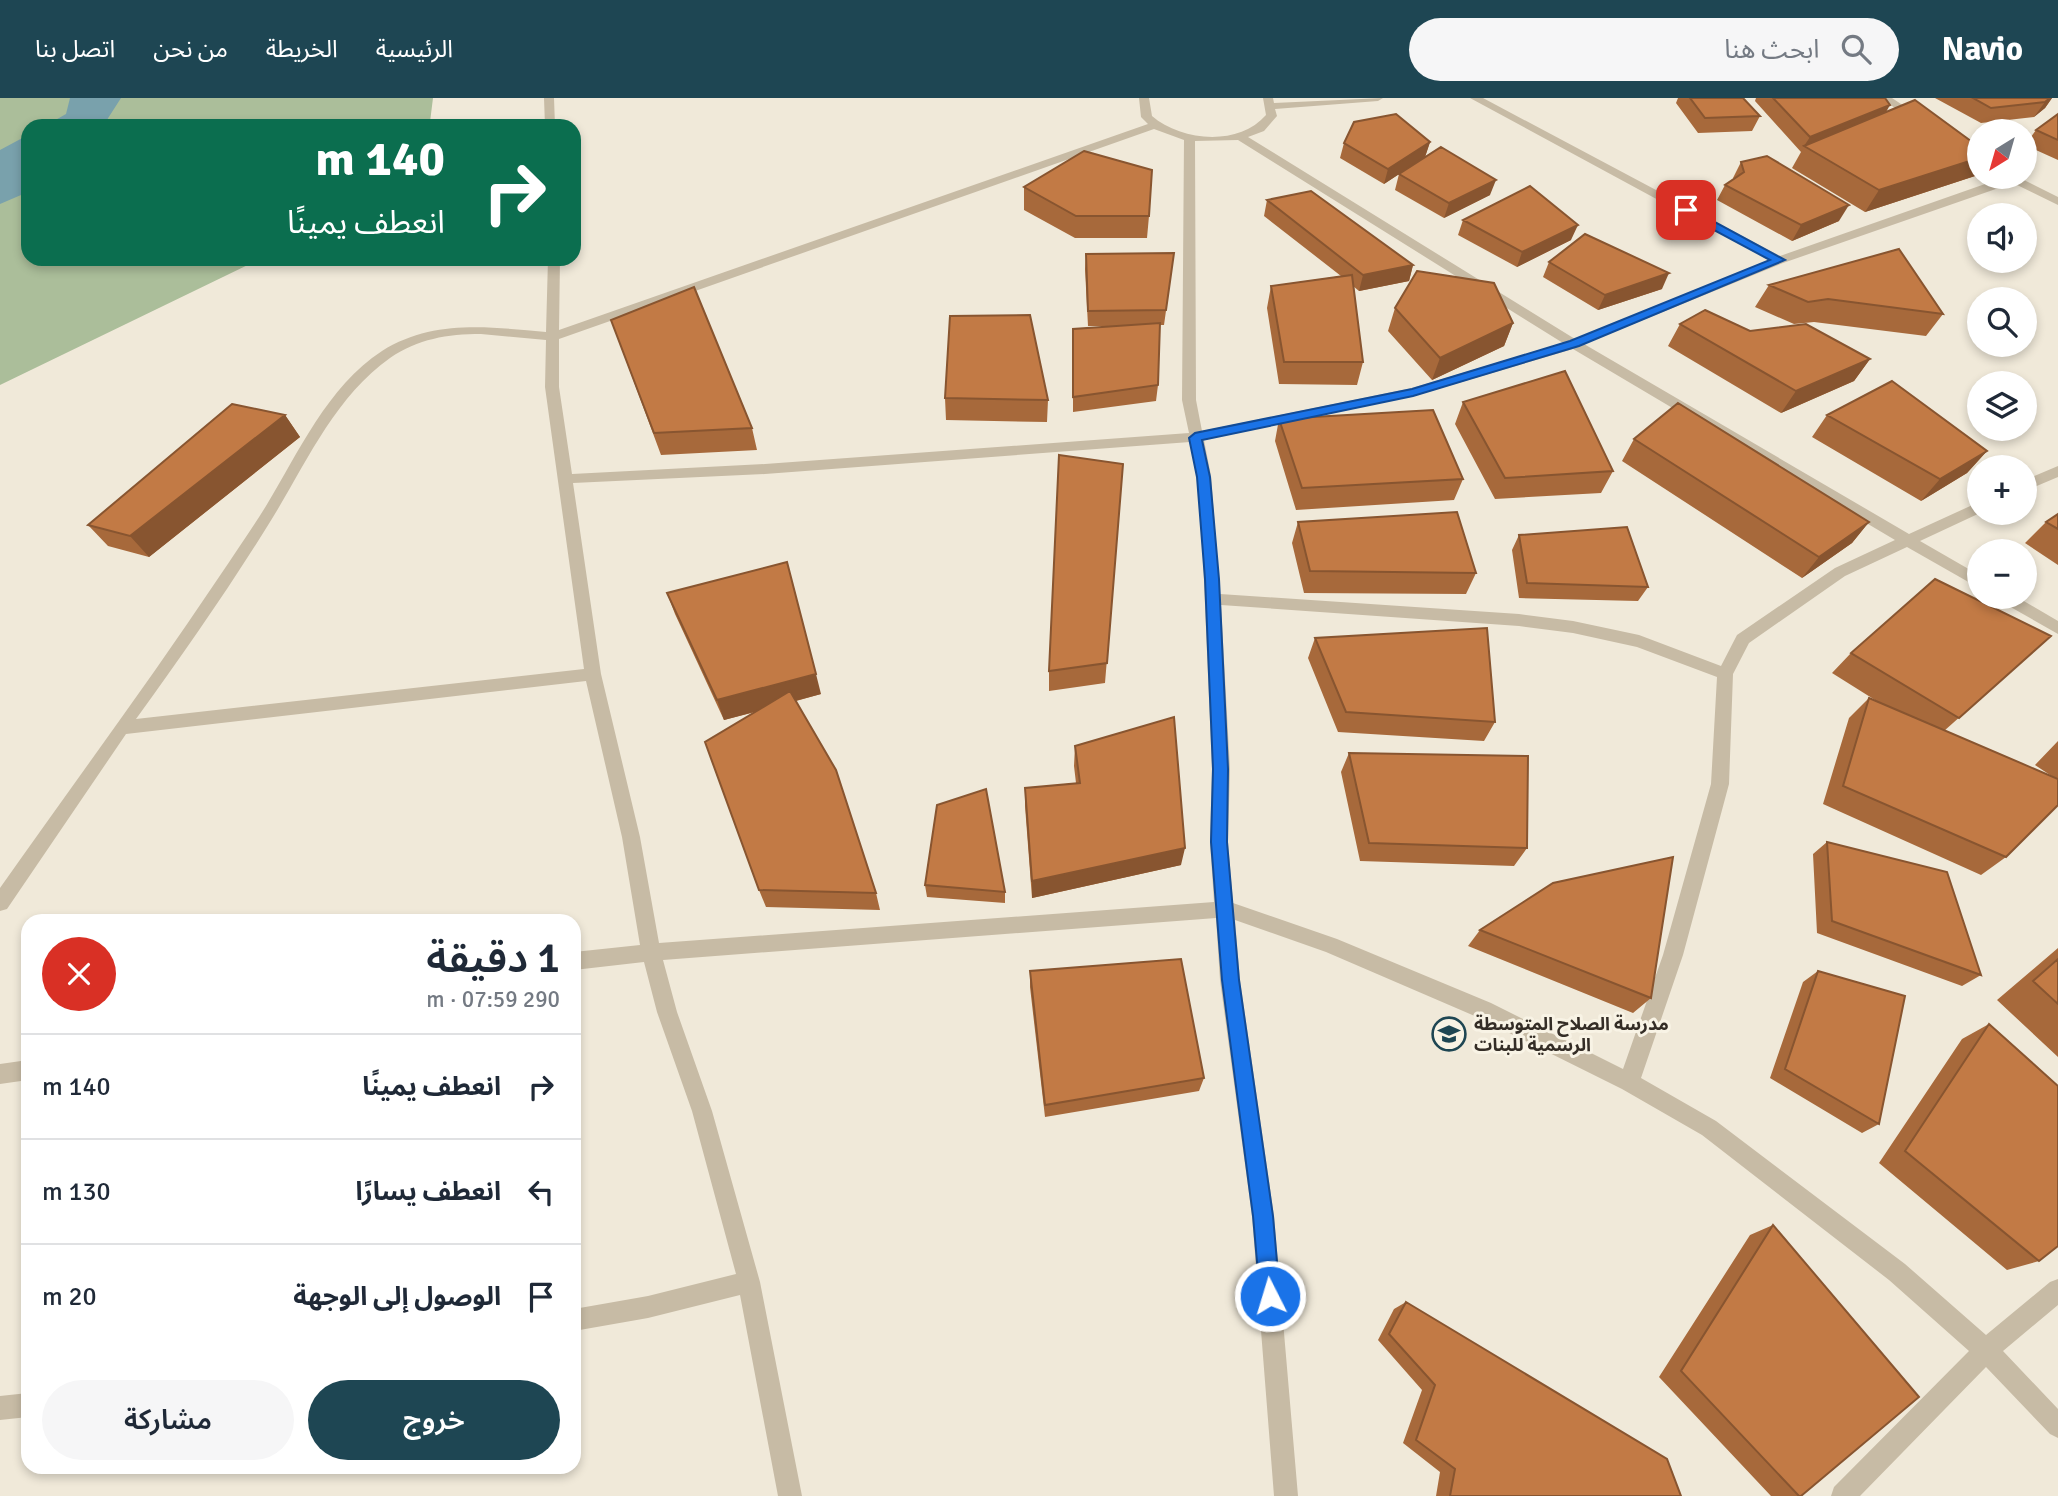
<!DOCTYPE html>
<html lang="ar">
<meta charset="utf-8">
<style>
body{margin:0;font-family:Signika,"Noto Sans Arabic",sans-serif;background:#f6f6f7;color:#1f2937;direction:rtl;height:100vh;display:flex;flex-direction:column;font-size:26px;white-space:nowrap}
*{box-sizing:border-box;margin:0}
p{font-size:23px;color:#747a83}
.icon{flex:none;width:38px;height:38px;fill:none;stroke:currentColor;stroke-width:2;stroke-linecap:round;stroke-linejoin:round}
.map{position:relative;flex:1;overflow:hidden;direction:ltr}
.panel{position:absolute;left:21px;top:816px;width:560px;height:560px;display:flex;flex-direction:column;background:#fff;border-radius:21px;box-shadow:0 4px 10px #0003;direction:rtl}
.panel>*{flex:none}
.banner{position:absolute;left:21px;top:21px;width:560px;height:147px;border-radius:21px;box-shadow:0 4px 10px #0003;direction:rtl;background:#0b6e4f;color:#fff;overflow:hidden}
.needle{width:46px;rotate:217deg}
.controls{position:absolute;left:1967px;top:21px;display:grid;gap:14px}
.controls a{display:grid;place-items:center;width:70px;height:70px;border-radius:50%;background:#fff;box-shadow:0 4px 10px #0003;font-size:35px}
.pin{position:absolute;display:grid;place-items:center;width:60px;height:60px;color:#fff;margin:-30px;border-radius:14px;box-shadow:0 4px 10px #0006}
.me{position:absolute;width:77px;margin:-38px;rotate:355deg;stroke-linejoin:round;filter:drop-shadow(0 0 5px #0008)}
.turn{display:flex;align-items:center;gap:24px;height:147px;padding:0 21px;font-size:32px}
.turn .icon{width:91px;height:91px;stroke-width:2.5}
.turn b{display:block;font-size:49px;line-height:60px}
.round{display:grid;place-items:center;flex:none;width:74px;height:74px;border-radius:37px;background:#f6f6f7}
.summary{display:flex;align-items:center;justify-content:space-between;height:119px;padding:0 21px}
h1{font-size:42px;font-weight:600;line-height:52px}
.button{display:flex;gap:14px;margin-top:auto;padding:14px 21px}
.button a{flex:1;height:80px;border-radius:42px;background:#1e4653;color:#fff;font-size:28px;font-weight:600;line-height:80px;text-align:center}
.button a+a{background:#f6f6f7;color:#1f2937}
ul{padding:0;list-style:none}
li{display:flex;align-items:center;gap:21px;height:105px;padding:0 21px;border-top:2px solid #e0e1e3}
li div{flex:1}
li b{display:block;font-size:26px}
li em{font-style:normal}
header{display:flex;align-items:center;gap:42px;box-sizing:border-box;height:98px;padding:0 35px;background:#1e4653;color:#fff}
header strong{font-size:33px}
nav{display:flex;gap:38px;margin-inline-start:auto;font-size:24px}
.search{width:490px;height:63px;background:#f6f6f7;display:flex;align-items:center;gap:18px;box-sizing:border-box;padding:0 24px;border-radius:38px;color:#747a83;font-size:26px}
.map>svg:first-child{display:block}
.green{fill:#abbe9a}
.water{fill:#79a1ac}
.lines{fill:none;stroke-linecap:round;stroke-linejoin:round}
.minor{fill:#c7bba5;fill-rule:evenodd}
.wall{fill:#a7693b}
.shaded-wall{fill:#885530}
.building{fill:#c27a45;stroke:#885530;stroke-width:2}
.route{fill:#1a73e8;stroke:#114b97;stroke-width:2}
.labels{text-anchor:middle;stroke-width:6;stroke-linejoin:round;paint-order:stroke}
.poi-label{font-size:18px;font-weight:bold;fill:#342d26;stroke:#f8f3e5;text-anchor:start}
</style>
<header>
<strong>Navio</strong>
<div class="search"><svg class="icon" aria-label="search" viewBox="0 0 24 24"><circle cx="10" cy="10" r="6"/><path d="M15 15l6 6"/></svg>ابحث هنا</div>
<nav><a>الرئيسية</a><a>الخريطة</a><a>من نحن</a><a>اتصل بنا</a></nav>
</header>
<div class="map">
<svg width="2058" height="1398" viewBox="0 0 2058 1398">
<rect width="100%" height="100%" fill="#f0e9d9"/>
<!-- green -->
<path class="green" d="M0 0H433L430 24 425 28H28V161H260L0 287Z"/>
<!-- water -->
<path class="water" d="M70 0H121L103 28H45L66 16Z
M28 37V94L0 106V52Z"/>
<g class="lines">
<!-- minor -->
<path class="minor" d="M544 0H554L555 28H545Z
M1139 0H1149L1152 18C1181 43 1238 49 1266 17L1263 0H1273L1274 5 1383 0 1378 3 1275 11 1277 18 1264 33 1248 39 1575 241 1769 162 1470 0H1483L1780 158 2005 79H2018L2058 99V107L2013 85 1783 165 1584 246 1909 436 1979 404 1980 415 1920 443 1979 477V490L1907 449 1845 478 1749 545 1733 576 1729 686 1683 857 1641 980 1716 1023 1905 1166 1986 1237 2050 1184 2058 1181V1207L2003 1253 2058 1311V1340L2050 1336 1986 1269 1860 1398H1831L1834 1389 1969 1253 1889 1182 1702 1037 1622 991 1477 919 1326 854 1235 822 1240 882 1274 1118 1298 1398H1274L1252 1118 1220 882 1216 820 663 862 677 914 712 1013 760 1184 802 1398H778L740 1197 648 1220 574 1233V1211L648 1198 736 1176 692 1013 657 914 644 864 574 872V854L640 847 622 739 586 583 126 636 7 811 0 813V790C73 686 149 584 219 479 235 455 251 432 266 408 299 354 327 289 382 253 433 221 489 229 546 234L548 161H560L559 232 1148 26 1141 19ZM1154 31 1184 42 1182 302 1189 335 765 366 572 376 559 289V241ZM1238 42 1563 245 1412 290 1202 333 1196 302 1195 43ZM481 236 546 242 545 289 584 571 136 621C181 559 225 496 265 432 303 373 331 302 390 260 418 241 447 236 481 236ZM1573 251 1895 442 1835 470 1737 537 1721 568 1639 537 1573 523 1519 516 1220 496 1211 378 1204 342 1414 298ZM1190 344 1197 378 1203 460 1212 671 1210 744 1214 804 659 845 640 739 601 576 573 385 765 376ZM1221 507 1519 528 1573 535 1637 549 1717 579 1711 686 1663 857 1623 971 1491 905 1337 841 1233 805 1228 744 1230 671Z
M1880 0H1892L1922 20 1913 22Z
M2058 368V379L2025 393V382Z
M1997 499H2017L2058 523V536L2000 503Z
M28 962V982L0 986V966Z
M28 1295V1319L0 1322V1298Z"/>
</g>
<!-- wall -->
<path class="wall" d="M1678 0H1743L1760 18 1752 33 1698 35 1676 5Z
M1756 0H1885L1886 14 1975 78 1865 114 1792 70 1801 54 1755 3Z
M1935 0H2052L2045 10 2034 19 1981 25Z
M2058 16V62L2025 47 2036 32Z
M1430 44 1425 59 1384 86 1340 60 1344 45Z
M1741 64 1839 123 1792 143 1717 102 1725 87 1734 81 1733 80Z
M1399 76 1490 97 1444 120 1395 92Z
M1024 89 1149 118 1147 140H1075L1024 112Z
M1267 102 1413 167 1409 183 1359 193 1353 188 1363 264 1357 287 1279 286 1267 210 1271 188 1341 178 1264 118Z
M1463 122 1571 142 1517 169 1458 137Z
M1086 156 1172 170 1164 227H1159L1158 287 1156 303 1073 314V247L1125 228H1088L1085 171Z
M1549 164 1662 191 1598 212 1543 179Z
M1769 187 1943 216 1926 238 1814 224 1794 226 1755 209Z
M1395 210 1513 225 1504 248 1432 282 1388 233Z
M611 222 752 330 757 352 661 357Z
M1680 226 1750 233 1870 261 1854 283 1781 315 1668 248Z
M945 300 1048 302 1047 324 946 322Z
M1463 304 1613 373 1601 395 1495 401 1455 326Z
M285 317 300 339 149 459 108 448 88 427Z
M1827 317 1987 353 1967 375 1921 403 1812 339Z
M1279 321 1463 381 1454 402 1296 412 1275 343Z
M1634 341 1869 424 1852 445 1802 480 1622 363Z
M1123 366 1105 585 1049 593V573Z
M2058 416V467L2025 445 2046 424Z
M1298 424 1476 475 1466 496 1304 495 1292 445Z
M1519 437 1648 489 1638 503 1519 500 1512 452Z
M667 495 821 596 796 603 876 795 880 812 766 809 759 792 755 614 724 622 675 516Z
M2051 538 1944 633 2053 679 2035 667 2058 643V707L2006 759 1981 777 1823 706 1849 620 1869 600 1883 607 1832 575 1851 555Z
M1315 540 1495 624 1484 643 1338 634 1308 560Z
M1075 648 1181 767 1032 800 1025 708V690L1076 685 1074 668Z
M1349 655 1527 750 1514 768 1360 763 1341 674Z
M1827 744 1981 877 1962 888 1817 835 1813 756Z
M925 787 1005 794V805L927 799Z
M1480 832 1651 900 1633 915 1468 848Z
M2058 850V959L1997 902Z
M1030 873 1204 980 1199 993 1045 1019 1030 889Z
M1818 873 1879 1026 1862 1035 1770 980 1803 884Z
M1989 926 2039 1163 2007 1172 1879 1065 1962 941Z
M1773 1127 1801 1398H1771L1659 1279 1750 1137Z
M1406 1204 1681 1398H1436L1440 1374 1403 1345 1422 1292 1378 1242 1394 1211Z"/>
<!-- shaded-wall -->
<path class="shaded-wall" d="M2050 0H2052L2045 10 2034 19 2045 4Z
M1890 7 1881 23 1804 48 1810 39Z
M1430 44 1425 59 1384 86 1388 71Z
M1979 60V72L1975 78 1865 114 1879 92Z
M1496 82 1490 97 1444 120 1449 105Z
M1849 107 1839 123 1792 143 1801 127Z
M1578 127 1571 142 1517 169 1522 154Z
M1413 167 1409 183 1359 193 1363 177Z
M1669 175 1662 191 1598 212 1605 197Z
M1513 225 1504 248 1432 282 1440 260Z
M1870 261 1854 283 1781 315 1796 293Z
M285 317 300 339 149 459 130 438Z
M1987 353 1967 375 1921 403 1940 381Z
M1869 424 1852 445 1802 480 1819 459Z
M816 576 821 596 724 622 717 602Z
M1185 750 1181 767 1032 800V783Z"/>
<!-- building -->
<path class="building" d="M1690 0H1743L1760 18 1705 20Z
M1773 0H1885L1890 7 1810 39Z
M1973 0H2050L2045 4 1991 10Z
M1915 2 1979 49V60L1879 92 1804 48Z
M1396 16 1430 44 1388 71 1344 45 1354 24Z
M2058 16V42L2036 32Z
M1441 49 1496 82 1449 105 1399 76Z
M1084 53 1152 72 1149 118H1076L1024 89Z
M1767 58 1849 107 1801 127 1725 87 1744 74 1741 64Z
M1530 88 1578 127 1522 154 1463 122Z
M1311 93 1413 167 1363 177 1267 102Z
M1585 136 1669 175 1605 197 1549 164Z
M1899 151 1943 216 1828 201 1808 204 1769 187Z
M1174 155 1166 212 1088 213 1086 156Z
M1417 173 1494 185 1513 225 1440 260 1395 210Z
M1352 177 1363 264H1284L1271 188Z
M694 189 752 330 654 335 611 222Z
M1705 212 1750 233 1806 226 1870 261 1796 293 1680 226Z
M1030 217 1048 302 945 300 950 218Z
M1160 225 1158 287 1073 299V231Z
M1565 273 1613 373 1505 380 1463 304Z
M1892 283 1987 353 1940 381 1827 317Z
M1678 305 1869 424 1819 459 1634 341Z
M232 306 285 317 130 438 88 427Z
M1433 312 1463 381 1302 390 1279 321Z
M1059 357 1123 366 1107 565 1049 573Z
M1457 414 1476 475 1310 473 1298 424Z
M2058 416V431L2046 424Z
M1627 429 1648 489 1527 485 1519 437Z
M787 464 816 576 717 602 667 495Z
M1935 481 2051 538 1959 620 1851 555Z
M1487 530 1495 624 1346 614 1315 540Z
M790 593 836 672 876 795 759 792 705 644Z
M1869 600 2058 681V707L2006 759 1843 688Z
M1174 619 1185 750 1032 783 1025 690 1080 685 1075 648Z
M1349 655 1528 658 1527 750 1369 745Z
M986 691 1005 794 925 787 937 707Z
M1827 744 1947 774 1981 877 1832 823Z
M1673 759 1651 900 1480 832 1553 785Z
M1181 861 1204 980 1045 1007 1030 873Z
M2058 861V906L2033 883Z
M1818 873 1905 898 1879 1026 1785 971Z
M1989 926 2058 988V1148L2039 1163 1905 1053Z
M1773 1127 1919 1299 1801 1398H1799L1681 1273Z
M1406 1204 1667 1361 1681 1398H1450L1455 1371 1416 1342 1435 1287 1389 1236Z"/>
<!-- route -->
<path class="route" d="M1682 110H1689L1785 162 1579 248 1413 298 1202 342 1210 379 1219 481 1228 671 1227 744 1239 882 1273 1118 1280 1198 1277 1205 1270 1208 1263 1205 1260 1198 1253 1118 1222 882 1211 744 1213 671 1205 481 1197 379 1189 340 1195 335 1412 291 1570 243 1770 162 1682 115Z"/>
<!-- icons -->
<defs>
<symbol id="school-ring" viewBox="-11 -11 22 22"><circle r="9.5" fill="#f8f3e5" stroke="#1e4653" stroke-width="1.5"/><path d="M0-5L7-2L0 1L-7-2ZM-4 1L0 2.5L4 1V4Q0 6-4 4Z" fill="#1e4653"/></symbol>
</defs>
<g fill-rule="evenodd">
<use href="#school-ring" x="1430" y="917" width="38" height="38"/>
</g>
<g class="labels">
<!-- poi labels -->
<g class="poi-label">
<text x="1474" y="932">مدرسة الصلاح المتوسطة<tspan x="1474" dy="21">الرسمية للبنات</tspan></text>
</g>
</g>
</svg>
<div class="controls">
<a><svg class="needle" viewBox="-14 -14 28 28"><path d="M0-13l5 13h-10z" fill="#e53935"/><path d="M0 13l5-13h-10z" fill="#747a83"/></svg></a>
<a><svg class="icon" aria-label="sound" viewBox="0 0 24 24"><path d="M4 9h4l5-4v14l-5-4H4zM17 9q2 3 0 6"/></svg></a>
<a><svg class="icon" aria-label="search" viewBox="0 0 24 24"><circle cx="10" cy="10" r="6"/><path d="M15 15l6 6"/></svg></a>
<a><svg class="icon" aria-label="layers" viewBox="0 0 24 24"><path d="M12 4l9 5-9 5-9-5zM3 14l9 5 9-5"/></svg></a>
<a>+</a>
<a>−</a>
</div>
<div class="pin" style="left:1686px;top:112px;background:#d93025"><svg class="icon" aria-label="arrive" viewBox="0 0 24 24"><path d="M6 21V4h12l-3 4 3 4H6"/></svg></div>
<svg class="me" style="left:1270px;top:1198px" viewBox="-20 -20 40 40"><circle r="17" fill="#1a73e8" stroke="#fff" stroke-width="3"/><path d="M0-11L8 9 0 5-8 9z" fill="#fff"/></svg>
<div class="banner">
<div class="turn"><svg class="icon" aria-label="right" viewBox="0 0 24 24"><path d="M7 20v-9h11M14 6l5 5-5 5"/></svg><div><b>140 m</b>انعطف يمينًا</div></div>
</div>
<section class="panel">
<div class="summary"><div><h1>1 دقيقة</h1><p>290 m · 07:59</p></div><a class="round" style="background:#d93025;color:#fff"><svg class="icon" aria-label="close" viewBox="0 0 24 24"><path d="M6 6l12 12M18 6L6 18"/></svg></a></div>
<ul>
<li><svg class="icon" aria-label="right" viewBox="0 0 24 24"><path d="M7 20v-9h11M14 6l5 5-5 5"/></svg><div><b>انعطف يمينًا</b></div><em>140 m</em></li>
<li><svg class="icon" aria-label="left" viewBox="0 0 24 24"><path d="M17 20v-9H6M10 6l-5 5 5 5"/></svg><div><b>انعطف يسارًا</b></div><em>130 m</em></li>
<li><svg class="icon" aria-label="arrive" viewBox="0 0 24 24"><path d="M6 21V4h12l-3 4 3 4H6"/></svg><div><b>الوصول إلى الوجهة</b></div><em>20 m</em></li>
</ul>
<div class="button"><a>خروج</a><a>مشاركة</a></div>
</section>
</div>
